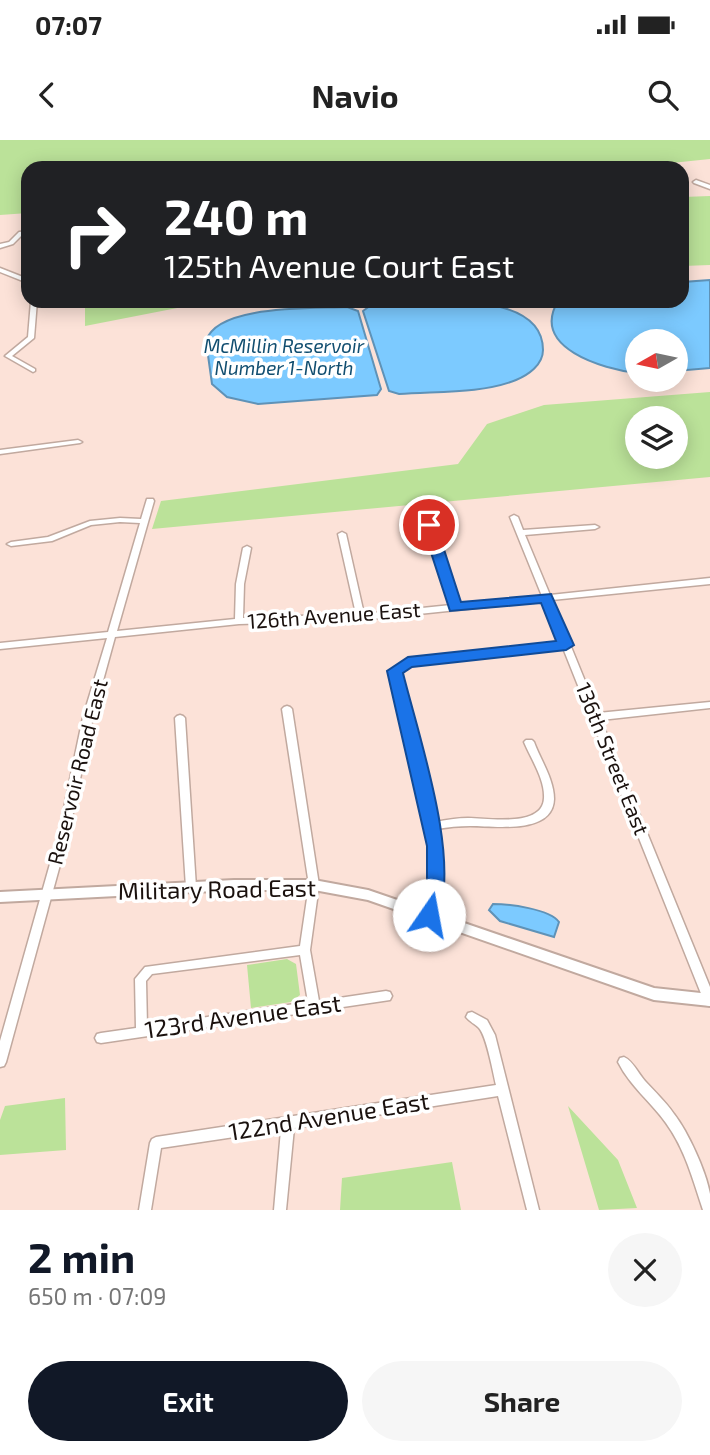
<!DOCTYPE html>
<meta charset="utf-8">
<style>
body{margin:0;font-family:"Exo 2",sans-serif;background:#f6f6f6;color:#222;height:100vh;display:flex;flex-direction:column;font-size:26px;white-space:nowrap}
*{box-sizing:border-box;margin:0}
p{font-size:23px;color:#767676}
.icon{flex:none;width:38px;height:38px;fill:none;stroke:currentColor;stroke-width:2;stroke-linecap:round;stroke-linejoin:round}
.map{position:relative;height:1070px;overflow:hidden}
.drawer{display:flex;flex-direction:column;background:#fff;flex:1}
.drawer>*{flex:none}
.banner{position:absolute;left:21px;top:21px;width:668px;height:147px;border-radius:21px;box-shadow:0 4px 18px #0003;background:#202124;color:#fff;overflow:hidden}
.needle{width:46px;rotate:261deg}
.tools{position:absolute;left:625px;top:189px;display:grid;gap:14px}
.tools a{display:grid;place-items:center;width:63px;height:63px;border-radius:50%;background:#fff;box-shadow:0 4px 18px #0003;font-size:35px}
.pin{position:absolute;display:grid;place-items:center;width:60px;height:60px;color:#fff;margin:-30px;border:4px solid #fff;border-radius:50%;box-shadow:0 2px 7px #0007}
.me{position:absolute;width:77px;margin:-38px;rotate:12deg;stroke-linejoin:round;filter:drop-shadow(0 0 5px #0008)}
.turn{display:flex;align-items:center;gap:24px;height:147px;padding:0 28px;font-size:32px}
.turn .icon{width:91px;height:91px;stroke-width:2.5}
.turn b{display:block;font-size:49px;line-height:60px}
.round{display:grid;place-items:center;flex:none;width:74px;height:74px;border-radius:37px;background:#f6f6f6}
.headline{display:flex;align-items:center;justify-content:space-between;height:119px;padding:0 28px}
h1{font-size:42px;font-weight:700;line-height:52px;color:#111827}
.action{display:flex;gap:14px;margin-top:auto;padding:14px 28px}
.action a{flex:1;height:80px;border-radius:42px;background:#111827;color:#fff;font-size:28px;font-weight:700;line-height:80px;text-align:center}
.action a+a{background:#f6f6f6;color:#222}
.status{display:flex;justify-content:space-between;align-items:center;height:49px;padding:0 35px;background:#fff;direction:ltr}
.status svg{height:19px;fill:currentColor}
header{display:flex;justify-content:space-between;align-items:center;height:91px;padding:0 28px;background:#fff;font-size:32px;font-weight:700}
.map>svg:first-child{display:block}
.green{fill:#bbe299;fill-rule:evenodd}
.water{fill:#7ccaff;stroke:#5f92b7;stroke-width:2}
.lines{fill:none;stroke-linecap:round;stroke-linejoin:round}
.minor-casing{stroke:#c1a99f;stroke-width:3}
.major-casing{stroke:#c1a99f;stroke-width:4}
.minor{fill:#fff;fill-rule:evenodd}
.major{fill:#fff;fill-rule:evenodd}
.route{fill:#1a73e8;stroke:#114b97;stroke-width:2}
.labels{text-anchor:middle;stroke-width:7;stroke-linejoin:round;paint-order:stroke}
.far-water-label{font-size:19px;font-style:italic;fill:#114e70;stroke:#fff}
.street-label{font-size:21px;fill:#1a110e;stroke:#fff}
.near-street-label{font-size:24px;fill:#1a110e;stroke:#fff}
</style>
<div class="status"><b>07:07</b><svg viewBox="0 0 49 12"><path d="M0 12V9h3v3zM5 12V6h3v6zM10 12V3h3v9zM15 12V0h3v12zM26 1h20v11H26zM47 4h2v5h-2z"/></svg></div>
<header><svg class="icon" aria-label="back" viewBox="0 0 24 24"><path d="M15 5l-7 7 7 7"/></svg>Navio<svg class="icon" aria-label="search" viewBox="0 0 24 24"><circle cx="10" cy="10" r="6"/><path d="M15 15l6 6"/></svg></header>
<div class="map">
<svg width="710" height="1070" viewBox="0 0 710 1070">
<rect width="100%" height="100%" fill="#fce2d8"/>
<!-- green -->
<path class="green" d="M0 0H710V19L652 25 653 28H28V73L0 75Z
M710 56V125L683 126V57Z
M85 161H213L85 186Z
M710 252V337L152 389 161 361 458 324 487 284 544 265ZM637 278H676V317H637Z
M287 819 296 824 300 855 291 862 251 868 247 825Z
M65 958 66 1010 0 1015V980L5 966Z
M568 966 618 1020 637 1068 599 1070Z
M452 1022 461 1070H340L342 1038Z"/>
<!-- water -->
<path class="water" d="M710 140V228L676 231V201H637V233C603 229 530 208 558 161H682L683 142Z
M427 161C461 161 543 159 543 210 543 225 528 235 516 240 481 254 436 251 399 254L389 251 363 171 371 165Z
M347 167 358 171 381 249 377 255 258 264 227 257 212 244 206 201C217 164 315 169 347 167Z
M493 764C509 764 550 769 559 782L554 797 500 781 489 770Z"/>
<g class="lines">
<defs>
<path id="minor" d="M696 40 710 45V49L694 43 693 42Z
M28 91V95H22L13 104 0 108V104L9 102 19 92Z
M0 128 28 139V143L0 132Z
M31 161H37L34 198 12 216 35 229V231L33 232 5 216 28 197Z
M78 300 82 302 80 303 0 314V310Z
M147 359H153L154 361 117 491 235 479 236 444 243 408 247 406 251 408 244 444 243 478 356 474 338 394 342 392 346 394 364 474 451 465 425 385 429 383 433 385 459 464 542 456 510 377 514 375 518 377 523 390 595 385 599 387 595 389 525 395 550 455 710 438V444L552 460 598 573 710 562V568L601 580 710 847V866L706 865 704 861 563 508 410 525 400 532 435 682C446 680 457 678 468 678 487 678 543 688 544 658 545 639 531 619 524 602L526 600H532L534 602C540 619 554 639 554 659 553 695 494 686 470 686 459 686 448 687 437 689 444 718 444 750 433 778L429 779 425 778 424 775 431 747V706L391 531 408 519 561 503 544 461 361 480 239 484 115 497 93 577 69 692 6 922 4 926 0 927V901L59 692 83 577 107 498 0 509V503L108 492 140 383 120 382 91 385 52 401 11 406 7 404 11 402 48 397 90 381 120 378 141 379Z
M287 566 290 567 292 569 319 745 310 810 319 861 386 851 390 852 392 856 390 860 101 903 97 902 95 898 97 894 101 893 136 888 135 839 145 827 300 806 309 745 282 569 284 567ZM300 815 308 862 147 886 146 841 152 834Z
M180 575 183 576 185 578 196 747 195 750 191 751 187 750 186 747 175 578 177 576Z
M472 872 487 880 495 895 539 1070H527L498 956 294 988 286 1070H274L281 990 161 1008 151 1070H139L150 1003 152 999 156 997 496 945C493 933 487 897 479 888 475 884 470 882 466 877L468 873Z
M624 917C633 921 638 933 645 941 655 952 666 962 674 974 688 992 706 1031 710 1054 710 1059 710 1065 710 1070H703C693 1040 685 1009 666 983 651 962 630 946 618 922L620 918Z"/>
<path id="major" d="M234 740H314L368 750 654 848 710 854V866L654 860 368 760 314 750H234L0 762V752Z"/>
</defs>
<!-- minor casing -->
<use href="#minor" class="minor-casing"/>
<!-- major casing -->
<use href="#major" class="major-casing"/>
<!-- minor -->
<use href="#minor" class="minor"/>
<!-- major -->
<use href="#major" class="major"/>
</g>
<!-- route -->
<path class="route" d="M429 381 436 385 461 462 551 454 574 505 566 510 412 527 403 533C418 594 463 725 436 780H423L420 775 427 747V706L387 531 408 517 556 501 541 463 450 471 422 385Z"/>
<g class="labels">
<!-- far-water labels -->
<g class="far-water-label">
<text x="284" y="213">McMillin Reservoir<tspan x="284" dy="22">Number 1-North</tspan></text>
</g>
<!-- street labels -->
<g class="street-label">
<text transform="translate(334 476) rotate(-4)" y="7">126th Avenue East</text>
<text transform="translate(612 619) rotate(68)" y="7">136th Street East</text>
<text transform="translate(78 632) rotate(-76)" y="7">Reservoir Road East</text>
</g>
<!-- near-street labels -->
<g class="near-street-label">
<text transform="translate(217 750) rotate(-1)" y="8">Military Road East</text>
<text transform="translate(243 877) rotate(-8)" y="8">123rd Avenue East</text>
<text transform="translate(329 977) rotate(-9)" y="8">122nd Avenue East</text>
</g>
</g>
</svg>
<div class="tools">
<a><svg class="needle" viewBox="-14 -14 28 28"><path d="M0-13l5 13h-10z" fill="#e53935"/><path d="M0 13l5-13h-10z" fill="#767676"/></svg></a>
<a><svg class="icon" aria-label="layers" viewBox="0 0 24 24"><path d="M12 4l9 5-9 5-9-5zM3 14l9 5 9-5"/></svg></a>
</div>
<div class="pin" style="left:429px;top:385px;background:#d93025"><svg class="icon" aria-label="arrive" viewBox="0 0 24 24"><path d="M6 21V4h12l-3 4 3 4H6"/></svg></div>
<svg class="me" style="left:429px;top:775px" viewBox="-20 -20 40 40"><circle r="19" fill="#fff"/><path d="M0-13L10 11 0 6-10 11z" fill="#1a73e8"/></svg>
<div class="banner">
<div class="turn"><svg class="icon" aria-label="right" viewBox="0 0 24 24"><path d="M7 20v-9h11M14 6l5 5-5 5"/></svg><div><b>240 m</b>125th Avenue Court East</div></div>
</div>
</div>
<section class="drawer">
<div class="headline"><div><h1>2 min</h1><p>650 m · 07:09</p></div><a class="round"><svg class="icon" aria-label="close" viewBox="0 0 24 24"><path d="M6 6l12 12M18 6L6 18"/></svg></a></div>
<div class="action"><a>Exit</a><a>Share</a></div>
</section>
